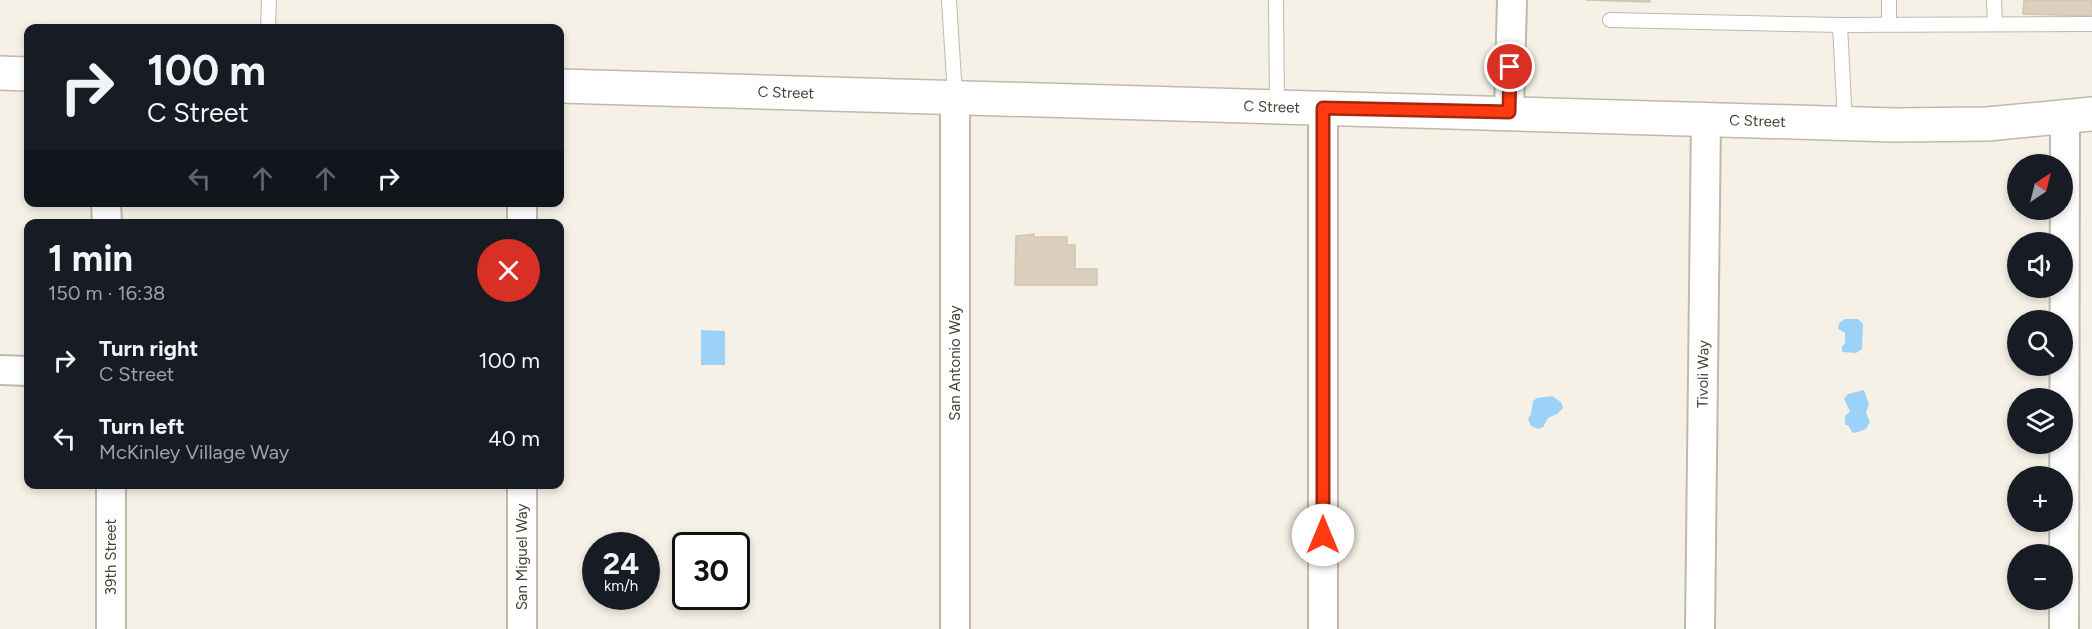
<!DOCTYPE html>
<meta charset="utf-8">
<style>
body{margin:0;font-family:Figtree,sans-serif;background:#242831;color:#f1f3f6;height:100vh;display:flex;flex-direction:column;font-size:22px;white-space:nowrap}
*{box-sizing:border-box;margin:0}
p{font-size:20px;color:#9ea1a6}
.icon{flex:none;width:33px;height:33px;fill:none;stroke:currentColor;stroke-width:2;stroke-linecap:round;stroke-linejoin:round}
.map{position:relative;flex:1;overflow:hidden}
.side{position:absolute;left:24px;top:219px;width:540px;height:270px;display:flex;flex-direction:column;background:#171b24;border-radius:12px;box-shadow:0 3px 9px #0003}
.side>*{flex:none}
.banner{position:absolute;left:24px;top:24px;width:540px;height:183px;border-radius:12px;box-shadow:0 3px 9px #0003;background:#171b24;color:#f1f3f6;overflow:hidden}
.needle{width:39px;rotate:35deg}
.controls{position:absolute;left:2007px;top:154px;display:grid;gap:12px}
.controls a{display:grid;place-items:center;width:66px;height:66px;border-radius:50%;background:#171b24;box-shadow:0 3px 9px #0003;font-size:30px}
.speed{position:absolute;left:582px;top:532px;display:flex;gap:12px;font-size:30px;font-weight:700;text-align:center}
.speed>*{display:grid;place-content:center;width:78px;height:78px;border-radius:50%;background:#171b24;box-shadow:0 3px 9px #0003;line-height:1}
.speed small{font-size:15px;font-weight:400}
.speed .limit{border:3px solid #111;border-radius:9px;background:#fff;color:#111}
.pin{position:absolute;display:grid;place-items:center;width:51px;height:51px;color:#fff;margin:-26px;border:3px solid #fff;border-radius:50%;box-shadow:0 2px 6px #0007}
.me{position:absolute;width:66px;margin:-33px;rotate:0deg;stroke-linejoin:round;filter:drop-shadow(0 0 4px #0008)}
.turn{display:flex;align-items:center;gap:21px;height:126px;padding:0 24px;font-size:27px}
.turn .icon{width:78px;height:78px;stroke-width:2.5}
.turn b{display:block;font-size:42px;line-height:51px}
.lanes{display:flex;align-items:center;height:57px;padding:0 24px;background:#0003;justify-content:center;gap:30px;direction:ltr}
.lanes .off{opacity:.35}
.round{display:grid;place-items:center;flex:none;width:63px;height:63px;border-radius:32px;background:#242831}
.summary{display:flex;align-items:center;justify-content:space-between;height:102px;padding:0 24px}
h1{font-size:36px;font-weight:700;line-height:45px}
ul{padding:0;list-style:none}
li{display:flex;align-items:center;gap:18px;height:78px;padding:0 24px}
li div{flex:1}
li b{display:block;font-size:22px}
li em{font-style:normal}
.map>svg:first-child{display:block}
.water{fill:#9cd1f8}
.building{fill:#dbd0bd;stroke:#d3c5ad;stroke-width:1.5}
.lines{fill:none;stroke-linecap:round;stroke-linejoin:round}
.service-casing{stroke:#c1b9a8;stroke-width:16}
.minor-casing{stroke:#c1b9a8;stroke-width:32}
.tertiary-casing{stroke:#c1b9a8;stroke-width:36}
.service{stroke:#fff;stroke-width:14}
.minor{stroke:#fff;stroke-width:28}
.tertiary{stroke:#fff;stroke-width:33}
.route-casing{stroke:#a6260c;stroke-width:15}
.route{stroke:#ff3a13;stroke-width:10}
.labels{text-anchor:middle;stroke-width:5;stroke-linejoin:round;paint-order:stroke}
.street-label{font-size:15px;fill:#494135;stroke:#fff}
</style>
<div class="map">
<svg width="2092" height="629" viewBox="0 0 2092 629">
<rect width="100%" height="100%" fill="#f5f1e6"/>
<!-- water -->
<path class="water" d="M1845 319H1858L1863 324 1862 349 1856 353 1842 352V346L1845 344V333L1838 329 1839 323Z
M701 330 725 331V365H701Z
M1864 390 1869 404 1866 413 1870 422 1866 429 1855 433 1852 432 1848 425H1845V416L1850 411 1844 399 1848 394Z
M1552 396 1561 402 1563 408 1557 414 1548 418 1543 427 1538 429 1531 426 1528 419 1531 414 1533 401 1537 398Z"/>
<!-- building -->
<path class="building" d="M1586 0H1650V2Z
M2024 0H2092V16L2023 14Z
M1034 234V237H1067V245H1075V269H1097V285H1015L1016 236Z"/>
<g class="lines">
<defs>
<path id="service" d="M949 0 955 96
M1276 0 1277 106
M1889 0V25
M1994 0 1995 24
M1610 20 1840 25 2092 24
M1840 25 1845 124
M268 28 269 0"/>
<g id="minor">
<path d="M1323 108V629"/>
<path d="M1509 112 1512 0"/>
<path d="M106 202 107 224"/>
<path d="M522 202V224"/>
<path d="M0 370 28 371"/>
<path d="M522 484V629"/>
<path d="M111 629V484"/>
<path d="M955 629V96"/>
<path id="s1" d="M1700 629 1706 119"/>
<path d="M2064 629 2065 118"/>
</g>
<g id="tertiary">
<path d="M0 73 28 74"/>
<path id="s2" d="M560 86 1894 125 1987 124 2092 114"/>
</g>
</defs>
<!-- service casing -->
<use href="#service" class="service-casing"/>
<!-- minor casing -->
<use href="#minor" class="minor-casing"/>
<!-- tertiary casing -->
<use href="#tertiary" class="tertiary-casing"/>
<!-- service -->
<use href="#service" class="service"/>
<!-- minor -->
<use href="#minor" class="minor"/>
<!-- tertiary -->
<use href="#tertiary" class="tertiary"/>
</g>
<g class="lines">
<defs>
<path id="route" d="M1323 535V108L1509 112 1510 67"/>
</defs>
<!-- route casing -->
<use href="#route" class="route-casing"/>
<!-- route -->
<use href="#route" class="route"/>
</g>
<g class="labels">
<!-- street labels -->
<g class="street-label">
<text dy="5" stroke="none"><textPath href="#s2" startOffset="226">C Street</textPath></text>
<text dy="5" stroke="none"><textPath href="#s2" startOffset="712">C Street</textPath></text>
<text dy="5" stroke="none"><textPath href="#s2" startOffset="1198">C Street</textPath></text>
<text transform="translate(955 363) rotate(-90)" y="5">San Antonio Way</text>
<text dy="5" stroke="none"><textPath href="#s1" startOffset="255">Tivoli Way</textPath></text>
<text transform="translate(111 557) rotate(-90)" y="5">39th Street</text>
<text transform="translate(522 557) rotate(-90)" y="5">San Miguel Way</text>
</g>
</g>
</svg>
<div class="controls">
<a><svg class="needle" viewBox="-14 -14 28 28"><path d="M0-13l5 13h-10z" fill="#e53935"/><path d="M0 13l5-13h-10z" fill="#9ea1a6"/></svg></a>
<a><svg class="icon" aria-label="sound" viewBox="0 0 24 24"><path d="M4 9h4l5-4v14l-5-4H4zM17 9q2 3 0 6"/></svg></a>
<a><svg class="icon" aria-label="search" viewBox="0 0 24 24"><circle cx="10" cy="10" r="6"/><path d="M15 15l6 6"/></svg></a>
<a><svg class="icon" aria-label="layers" viewBox="0 0 24 24"><path d="M12 4l9 5-9 5-9-5zM3 14l9 5 9-5"/></svg></a>
<a>+</a>
<a>−</a>
</div>
<div class="speed"><div>24<small>km/h</small></div><div class="limit">30</div></div>
<div class="pin" style="left:1510px;top:67px;background:#d93025"><svg class="icon" aria-label="arrive" viewBox="0 0 24 24"><path d="M6 21V4h12l-3 4 3 4H6"/></svg></div>
<svg class="me" style="left:1323px;top:535px" viewBox="-20 -20 40 40"><circle r="19" fill="#fff"/><path d="M0-13L10 11 0 6-10 11z" fill="#ff3a13"/></svg>
<div class="banner">
<div class="turn"><svg class="icon" aria-label="right" viewBox="0 0 24 24"><path d="M7 20v-9h11M14 6l5 5-5 5"/></svg><div><b>100 m</b>C Street</div></div>
<div class="lanes"><svg class="icon off" aria-label="left" viewBox="0 0 24 24"><path d="M17 20v-9H6M10 6l-5 5 5 5"/></svg><svg class="icon off" aria-label="ahead" viewBox="0 0 24 24"><path d="M12 20V5M6 11l6-6 6 6"/></svg><svg class="icon off" aria-label="ahead" viewBox="0 0 24 24"><path d="M12 20V5M6 11l6-6 6 6"/></svg><svg class="icon" aria-label="right" viewBox="0 0 24 24"><path d="M7 20v-9h11M14 6l5 5-5 5"/></svg></div>
</div>
<section class="side">
<div class="summary"><div><h1>1 min</h1><p>150 m · 16:38</p></div><a class="round" style="background:#d93025;color:#fff"><svg class="icon" aria-label="close" viewBox="0 0 24 24"><path d="M6 6l12 12M18 6L6 18"/></svg></a></div>
<ul>
<li><svg class="icon" aria-label="right" viewBox="0 0 24 24"><path d="M7 20v-9h11M14 6l5 5-5 5"/></svg><div><b>Turn right</b><p>C Street</p></div><em>100 m</em></li>
<li><svg class="icon" aria-label="left" viewBox="0 0 24 24"><path d="M17 20v-9H6M10 6l-5 5 5 5"/></svg><div><b>Turn left</b><p>McKinley Village Way</p></div><em>40 m</em></li>
</ul>
</section>
</div>
